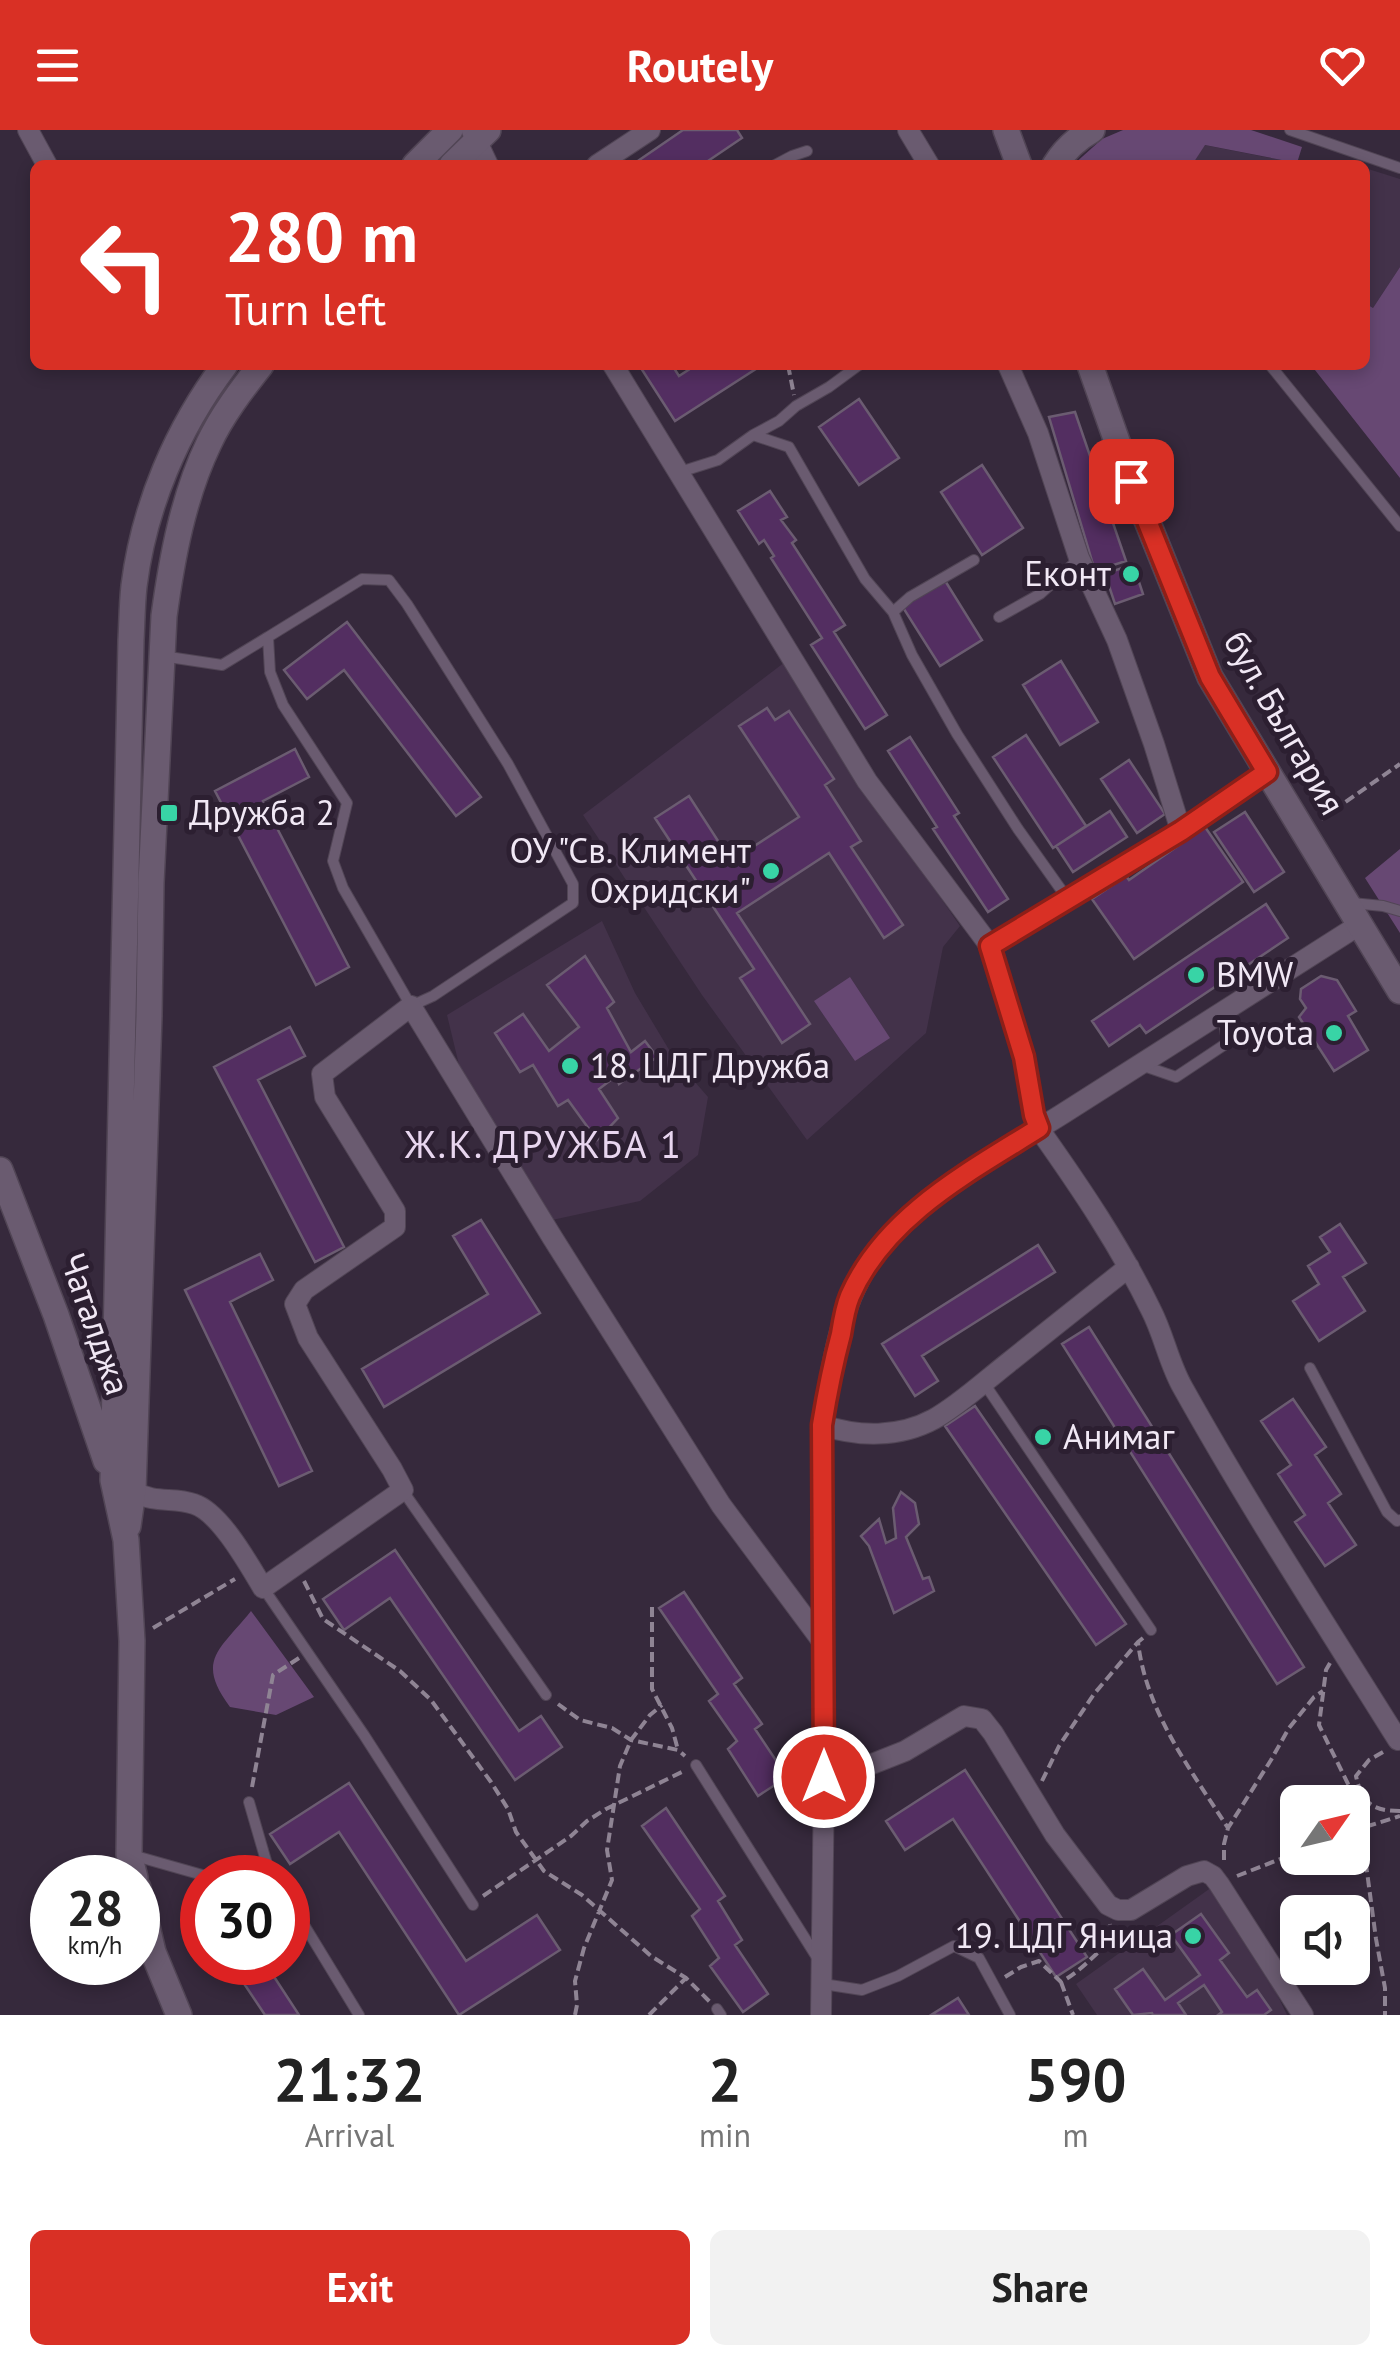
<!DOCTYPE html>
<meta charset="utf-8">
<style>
body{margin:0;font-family:"PT Sans",sans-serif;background:#f2f2f2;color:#222;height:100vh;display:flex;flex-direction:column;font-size:38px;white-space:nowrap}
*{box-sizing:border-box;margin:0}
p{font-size:32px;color:#767676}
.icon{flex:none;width:55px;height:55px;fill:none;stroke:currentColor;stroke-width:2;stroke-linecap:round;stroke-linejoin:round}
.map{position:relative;height:1885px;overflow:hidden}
.side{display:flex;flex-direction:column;background:#fff;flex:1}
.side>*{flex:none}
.hud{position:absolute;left:30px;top:30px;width:1340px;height:210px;border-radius:15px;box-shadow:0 5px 15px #0003;background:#d93025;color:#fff;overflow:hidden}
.needle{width:65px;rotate:56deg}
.buttons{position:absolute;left:1280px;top:1655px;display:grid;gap:20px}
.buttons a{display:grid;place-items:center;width:90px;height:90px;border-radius:15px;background:#fff;box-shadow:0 5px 15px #0003;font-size:50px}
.speed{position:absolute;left:30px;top:1725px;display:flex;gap:20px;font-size:50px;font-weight:700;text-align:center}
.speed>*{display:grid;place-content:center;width:130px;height:130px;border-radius:50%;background:#fff;box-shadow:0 5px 15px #0003;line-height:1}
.speed small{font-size:25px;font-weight:400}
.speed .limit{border:15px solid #d22;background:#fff;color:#111}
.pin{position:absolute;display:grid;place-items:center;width:85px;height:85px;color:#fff;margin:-42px;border-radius:20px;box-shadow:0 5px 15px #0006}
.me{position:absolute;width:110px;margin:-55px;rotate:0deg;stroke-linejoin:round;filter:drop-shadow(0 0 8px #0008)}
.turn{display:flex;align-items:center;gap:35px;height:210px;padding:0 30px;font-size:45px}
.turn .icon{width:130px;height:130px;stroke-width:2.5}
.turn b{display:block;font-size:70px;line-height:85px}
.eta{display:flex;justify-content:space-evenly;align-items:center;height:170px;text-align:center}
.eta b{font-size:60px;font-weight:700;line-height:70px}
.primary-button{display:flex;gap:20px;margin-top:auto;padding:20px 30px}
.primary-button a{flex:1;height:115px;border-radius:15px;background:#d93025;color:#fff;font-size:40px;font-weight:700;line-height:115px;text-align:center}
.primary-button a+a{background:#f2f2f2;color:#222}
header{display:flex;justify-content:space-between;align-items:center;height:130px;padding:0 30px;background:#d93025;color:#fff;font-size:45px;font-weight:700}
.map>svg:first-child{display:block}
.built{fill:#43324a}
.green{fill:#674873}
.building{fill:#532e61;stroke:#6b5c71;stroke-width:2.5}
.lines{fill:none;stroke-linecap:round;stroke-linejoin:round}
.service-casing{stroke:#514555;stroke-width:12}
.minor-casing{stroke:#514555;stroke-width:22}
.tertiary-casing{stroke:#514555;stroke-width:28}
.path{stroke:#8f8494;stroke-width:4;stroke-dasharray:10 5;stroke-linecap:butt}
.service{stroke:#6a5b70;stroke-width:10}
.minor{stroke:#6a5b70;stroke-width:20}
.tertiary{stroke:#6a5b70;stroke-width:25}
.route-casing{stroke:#8d1f18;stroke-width:25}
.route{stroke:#d93025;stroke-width:18}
.poi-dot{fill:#38d4a6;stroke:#2c1f31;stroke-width:4}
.labels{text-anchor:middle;stroke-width:10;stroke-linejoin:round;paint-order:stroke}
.poi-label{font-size:35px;fill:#f1e8f5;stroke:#2c1f31;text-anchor:end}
.street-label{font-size:35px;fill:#f1e8f5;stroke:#2c1f31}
.neighbourhood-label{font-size:38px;letter-spacing:2.5px;fill:#e8d6ef;stroke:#2c1f31}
</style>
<header><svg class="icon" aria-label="menu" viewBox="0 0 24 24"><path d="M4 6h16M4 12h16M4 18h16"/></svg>Routely<svg class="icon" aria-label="heart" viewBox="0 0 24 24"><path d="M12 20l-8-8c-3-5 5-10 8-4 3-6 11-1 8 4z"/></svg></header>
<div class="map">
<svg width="1400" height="1885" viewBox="0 0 1400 1885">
<rect width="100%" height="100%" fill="#36293c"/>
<!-- built -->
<path class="built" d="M1204 15 1307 35H1192Z
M1365 38 1400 49V137L1373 178 1365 173Z
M785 532 870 665 960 796 943 817 926 903 807 1010 702 865 583 685Z
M602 791 635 863 674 928 708 967 698 1025 640 1071 552 1090 461 943 447 885Z
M1212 1757 1274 1858 1287 1885H1097L1076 1854Z"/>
<!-- green -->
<path class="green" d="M1123 0H1251L1302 17 1297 33 1205 15 1192 35H1073L1102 9Z
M1400 137V348L1311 235H1365V173L1373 178Z
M1400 719V803L1365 748Z
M850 847 890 908 855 931 814 871Z
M251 1481 314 1567 276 1585 230 1577C195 1530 220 1520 251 1481Z"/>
<!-- building -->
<path class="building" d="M683 0H737L742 8 702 35H632Z
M639 235H672L679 246 696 235H762L675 291Z
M859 269 899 328 859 355 819 297Z
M1075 282 1126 431 1095 441 1049 287Z
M982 335 1023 398 982 425 941 362Z
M770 361 787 387 781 390 796 410 792 413 845 495 834 502 887 585 865 599 811 515 822 508 771 428 774 426 764 410 759 414 738 381Z
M1133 434 1143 464 1115 474 1105 444Z
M944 449 982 510 940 536 902 476Z
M347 492 481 667 456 686 344 540 307 569 284 540Z
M1061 531 1098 592 1060 615 1023 555Z
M767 578 775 590 789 581 834 649 825 655 861 711 851 717 903 795 884 808 829 723 737 783 810 894 782 913 740 848 754 839 655 688 689 666 731 731 799 687 739 596Z
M1026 605 1086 696 1053 718 993 627Z
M910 607 959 683 954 686 1008 769 988 782 933 699 937 697 888 621Z
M295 619 309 647 263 671 349 837 316 855 215 661Z
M1129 630 1165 684 1137 703 1101 649Z
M1110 681 1127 707 1073 742 1056 716Z
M1245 682 1284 742 1254 762 1214 702Z
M1205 697 1243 752 1134 829 1092 769 1126 746 1129 750Z
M1266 774 1288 808 1146 903 1140 895 1109 916 1092 891Z
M585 826 614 872 607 878 631 922 645 911 657 927 619 954 616 946 599 959 618 988 597 1010 568 970 558 976 533 935 520 942 495 903 523 884 549 921 579 897 547 855Z
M1321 846 1337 850 1356 881 1348 886 1368 920 1334 941 1299 887 1306 878 1300 869 1301 859Z
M290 897 305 926 258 950 344 1117 315 1132 214 937Z
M481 1090 540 1183 384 1277 362 1239 488 1164 453 1106Z
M1340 1094 1366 1133 1343 1147 1365 1181 1319 1211 1293 1171 1319 1154 1308 1136 1330 1122 1320 1107Z
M1038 1115 1055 1142 922 1226 938 1251 915 1266 882 1214Z
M260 1124 273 1150 230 1172 312 1341 279 1356 185 1160Z
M1089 1197 1304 1537 1277 1554 1062 1214Z
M1293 1269 1326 1317 1315 1325 1341 1364 1328 1373 1356 1415 1325 1436 1295 1392 1305 1385 1278 1344 1291 1335 1261 1291Z
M975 1276 1126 1494 1096 1515 945 1296Z
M901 1362 915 1373 919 1394 906 1407 923 1449 929 1447 934 1461 894 1483 869 1416 861 1406 879 1389 886 1413 896 1408 893 1378Z
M395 1420 519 1601 541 1586 562 1617 515 1650 390 1468 344 1500 323 1469Z
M684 1462 742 1548 734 1554 762 1594 755 1599 787 1647 758 1666 728 1619 737 1611 709 1571 718 1564 659 1478Z
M965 1640 1087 1827 1056 1847 953 1689 905 1720 886 1691Z
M349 1653 466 1831 537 1785 560 1820 459 1885 339 1702 290 1734 270 1704Z
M666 1678 725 1766 718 1771 742 1810 735 1815 768 1864 743 1882 710 1836 719 1828 692 1786 700 1779 642 1696Z
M1201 1784 1229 1823 1220 1830 1247 1867 1257 1860 1271 1880 1264 1885H1218L1222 1882 1204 1855 1178 1873 1186 1885H1153L1152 1883 1133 1885 1115 1859 1143 1839 1165 1870 1200 1845 1171 1805Z
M269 1839 299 1885H265L245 1855Z
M958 1868 969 1885H931Z"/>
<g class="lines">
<defs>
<path id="service" d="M1290 0 1400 38
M775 35 792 26 807 21
M1270 235 1400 396
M753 305 779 291 796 276 829 257 859 235
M680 342 718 330 753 305 789 317 865 449 893 482 912 525 957 604 1018 699 1067 768
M362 449 389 450 407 474 508 634 573 754V773L433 866 411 876 343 758 333 731 347 673 283 575 270 542 268 507Z
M893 482 910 467 974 430
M999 487 1040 464 1079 429
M162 526 222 535 268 507
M1352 773 1383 776 1400 781
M1141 935 1176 947 1227 913 1223 883
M1310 1238 1387 1382 1397 1391 1400 1390
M984 1253 1151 1500
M403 1361 546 1565
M264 1459 364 1605 473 1775
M696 1635 818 1829
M249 1672 271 1748
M132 1725 213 1748
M288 1777 306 1798 359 1885
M823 1854 862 1860 898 1846 954 1816 979 1828 1010 1885
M717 1879 721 1885"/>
<path id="minor" d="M28 0 47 35
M908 0 929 35
M472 1 488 35
M597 35 650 0
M613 235 867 651 990 816 1024 927 1034 985 1039 999C1080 1057 1120 1116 1151 1180 1164 1205 1169 1234 1183 1258 1250 1378 1325 1493 1398 1610
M1008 235 1038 303 1079 428 1117 510 1154 614 1181 701
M990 816 1181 701 1267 641
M822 1295C858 1307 899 1308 934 1289 959 1275 985 1251 1008 1233 1048 1201 1088 1169 1129 1137
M133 1361C157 1375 172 1366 194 1374 220 1382 249 1435 263 1458L403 1360 392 1339 308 1208 295 1174 304 1160 395 1097V1081L325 967 322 944 411 876 552 1107 721 1375 822 1511
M824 1647 867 1636 905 1621 964 1586 982 1589 993 1603 1055 1705 1108 1775 1118 1780H1131L1187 1746 1204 1741 1213 1746 1219 1754 1303 1885
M821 1885 824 1647 822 1295C831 1239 839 1176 872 1129 914 1067 1001 1023 1064 983 1162 920 1261 858 1359 795"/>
<path id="tertiary" d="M1006 0 1019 35
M415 35 450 0
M452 35 488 0
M1055 35C1065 19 1076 9 1092 0
M1090 235 1131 351 1210 547 1400 861
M0 1040 56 1185 106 1331
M128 1396 133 1361 149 886 151 753 164 486C172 428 183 367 209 313 222 285 242 259 261 235
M135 1748 129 1724 132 1511 126 1410 113 1350 131 510C132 492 132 474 134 456 144 376 177 299 225 235
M138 1758 153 1822 179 1885"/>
</defs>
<!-- service casing -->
<use href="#service" class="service-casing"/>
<!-- minor casing -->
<use href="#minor" class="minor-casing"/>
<!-- tertiary casing -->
<use href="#tertiary" class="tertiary-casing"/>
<!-- path -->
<path class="path" d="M788 235 794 265
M1321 689 1400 634
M304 1451 323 1489 400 1541 431 1570 491 1652 508 1679 516 1702 544 1741 582 1765 651 1826 686 1848 710 1872
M652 1477V1559L672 1598 678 1620
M153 1498 235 1449
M1143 1508 1138 1512C1146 1582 1191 1640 1228 1698
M1330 1533 1326 1540 1319 1595 1351 1660 1361 1697 1376 1809 1385 1858V1885
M558 1574 580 1590 612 1598 631 1610 678 1620 685 1626
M1383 1622 1369 1630 1356 1646C1362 1674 1373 1681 1400 1681
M1042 1651 1059 1616 1094 1564 1138 1512
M252 1657 273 1545 299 1528
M1352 1701 1400 1686
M1224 1730V1714L1228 1698 1271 1630 1289 1598 1314 1567 1323 1561
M1237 1746 1298 1722
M483 1766 571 1706 587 1691 606 1679 686 1640
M1005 1847 1021 1837 1039 1831 1061 1852C1081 1841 1094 1825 1112 1810L1110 1794
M1061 1852 1073 1885
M575 1885 577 1875 575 1851 584 1818 612 1750 607 1720 620 1636 631 1610 650 1585 662 1575
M649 1885 686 1848"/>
<!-- service -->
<use href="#service" class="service"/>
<!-- minor -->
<use href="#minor" class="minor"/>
<!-- tertiary -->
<use href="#tertiary" class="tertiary"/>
</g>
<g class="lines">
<defs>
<path id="route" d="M824 1647 822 1295C827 1264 833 1234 841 1204 843 1191 845 1178 850 1166 885 1086 969 1042 1039 998L1034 985 1024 927 990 816 1181 701 1267 642 1210 547 1131 351"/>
</defs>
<!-- route casing -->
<use href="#route" class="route-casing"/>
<!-- route -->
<use href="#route" class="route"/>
</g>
<!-- markers -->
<g class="poi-dot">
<circle cx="1131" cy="444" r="10"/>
<rect x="159" y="673" width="20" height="20" rx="5"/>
<circle cx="771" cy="741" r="10"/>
<circle cx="1196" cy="845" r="10"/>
<circle cx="1334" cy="903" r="10"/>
<circle cx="570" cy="936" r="10"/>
<circle cx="1043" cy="1307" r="10"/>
<circle cx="1193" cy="1806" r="10"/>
</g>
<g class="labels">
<!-- poi labels -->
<g class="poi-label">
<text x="1111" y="456">Еконт</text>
<text x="189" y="695" text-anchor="start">Дружба 2</text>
<text x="751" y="733">ОУ "Св. Климент<tspan x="751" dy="40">Охридски"</tspan></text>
<text x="1216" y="857" text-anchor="start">BMW</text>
<text x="1314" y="915">Toyota</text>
<text x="590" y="948" text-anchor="start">18. ЦДГ Дружба</text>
<text x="1063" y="1319" text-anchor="start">Анимаг</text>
<text x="1173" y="1818">19. ЦДГ Яница</text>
</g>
<!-- street labels -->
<g class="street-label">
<text transform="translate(1284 593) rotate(60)" y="12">бул. България</text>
<text transform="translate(95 1194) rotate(71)" y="12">Чаталджа</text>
</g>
<!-- neighbourhood labels -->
<g class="neighbourhood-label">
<text x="544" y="1028">Ж.К. ДРУЖБА 1</text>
</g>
</g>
</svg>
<div class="buttons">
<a><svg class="needle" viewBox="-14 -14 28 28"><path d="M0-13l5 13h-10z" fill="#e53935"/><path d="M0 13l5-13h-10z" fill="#767676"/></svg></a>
<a><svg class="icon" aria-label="sound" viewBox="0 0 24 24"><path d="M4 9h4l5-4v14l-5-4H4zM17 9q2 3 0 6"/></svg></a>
</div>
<div class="speed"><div>28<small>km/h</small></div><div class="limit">30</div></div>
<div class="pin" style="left:1131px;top:351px;background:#d93025"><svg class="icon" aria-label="arrive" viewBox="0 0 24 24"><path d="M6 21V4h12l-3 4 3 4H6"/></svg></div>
<svg class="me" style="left:824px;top:1647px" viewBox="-20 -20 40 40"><circle r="17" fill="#d93025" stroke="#fff" stroke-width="3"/><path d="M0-11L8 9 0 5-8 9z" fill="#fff"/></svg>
<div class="hud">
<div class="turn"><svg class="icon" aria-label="left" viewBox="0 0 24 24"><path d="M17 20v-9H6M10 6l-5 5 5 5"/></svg><div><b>280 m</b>Turn left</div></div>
</div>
</div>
<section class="side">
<div class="eta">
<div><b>21:32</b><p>Arrival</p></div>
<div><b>2</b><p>min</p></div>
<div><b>590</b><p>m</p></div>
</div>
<div class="primary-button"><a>Exit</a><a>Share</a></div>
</section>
